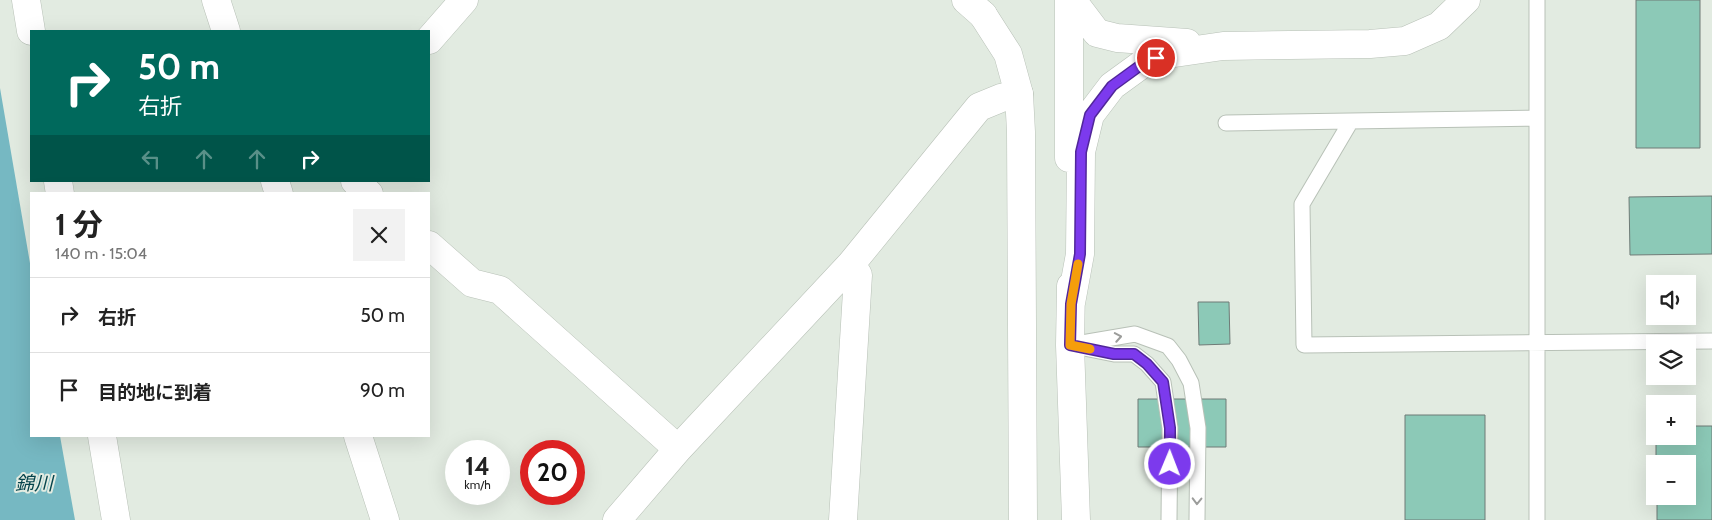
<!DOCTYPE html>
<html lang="ja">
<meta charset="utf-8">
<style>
body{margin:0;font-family:Cabin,"Noto Sans JP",sans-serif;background:#f2f2f2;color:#222;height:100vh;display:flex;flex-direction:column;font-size:19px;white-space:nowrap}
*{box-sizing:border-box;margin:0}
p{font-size:16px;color:#767676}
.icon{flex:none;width:28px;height:28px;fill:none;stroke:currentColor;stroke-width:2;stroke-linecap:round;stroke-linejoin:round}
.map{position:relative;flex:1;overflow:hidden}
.details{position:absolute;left:30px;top:192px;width:400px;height:245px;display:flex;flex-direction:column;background:#fff;border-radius:0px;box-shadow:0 5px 20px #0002}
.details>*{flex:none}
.top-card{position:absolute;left:30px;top:30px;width:400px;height:152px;border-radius:0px;box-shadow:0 5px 20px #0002;background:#00695c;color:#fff;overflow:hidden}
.buttons{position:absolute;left:1646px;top:275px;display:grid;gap:10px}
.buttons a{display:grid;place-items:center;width:50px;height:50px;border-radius:0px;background:#fff;box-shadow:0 5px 20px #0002;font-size:25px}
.speed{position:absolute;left:445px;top:440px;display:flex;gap:10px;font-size:25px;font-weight:700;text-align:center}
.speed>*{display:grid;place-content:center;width:65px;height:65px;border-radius:50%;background:#fff;box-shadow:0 5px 20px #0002;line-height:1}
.speed small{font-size:12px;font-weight:400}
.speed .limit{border:8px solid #d22;background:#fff;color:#111}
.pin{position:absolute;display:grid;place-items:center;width:42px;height:42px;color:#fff;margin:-21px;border:2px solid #fff;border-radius:50%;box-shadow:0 1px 5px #0007}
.me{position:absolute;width:55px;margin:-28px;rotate:1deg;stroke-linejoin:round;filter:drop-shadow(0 0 4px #0008)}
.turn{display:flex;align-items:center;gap:18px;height:105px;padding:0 25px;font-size:22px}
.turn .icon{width:65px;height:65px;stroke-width:2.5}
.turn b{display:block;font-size:35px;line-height:42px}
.lanes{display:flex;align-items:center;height:48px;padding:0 25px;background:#0003;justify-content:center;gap:25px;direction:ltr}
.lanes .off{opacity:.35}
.round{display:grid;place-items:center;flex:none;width:52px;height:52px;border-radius:0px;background:#f2f2f2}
.summary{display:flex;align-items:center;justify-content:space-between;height:85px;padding:0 25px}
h1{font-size:30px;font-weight:700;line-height:38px}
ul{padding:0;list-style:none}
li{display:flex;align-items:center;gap:15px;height:75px;padding:0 25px;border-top:1px solid #e0e0e0}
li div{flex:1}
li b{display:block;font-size:19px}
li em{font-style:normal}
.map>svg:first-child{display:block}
.water{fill:#76b8c2}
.building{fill:#8cc9b7;stroke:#6f7b77}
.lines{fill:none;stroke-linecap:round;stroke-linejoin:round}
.lane-casing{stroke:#b8c1b7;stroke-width:17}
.street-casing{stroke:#b8c1b7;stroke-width:29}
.secondary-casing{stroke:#b8c1b7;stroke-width:29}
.lane{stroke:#fff;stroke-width:15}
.street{stroke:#fff;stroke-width:28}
.secondary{stroke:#fff;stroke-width:28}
.oneway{stroke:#9c9d9b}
.route-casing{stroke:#51269a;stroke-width:12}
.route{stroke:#7c3aed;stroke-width:9}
.slow{stroke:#f59e0b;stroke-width:9}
.labels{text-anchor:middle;stroke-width:4;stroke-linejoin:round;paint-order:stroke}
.water-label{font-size:19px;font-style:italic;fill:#05444c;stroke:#e2ebe1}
</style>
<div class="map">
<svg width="1712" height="520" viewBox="0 0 1712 520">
<rect width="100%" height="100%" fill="#e2ebe1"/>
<!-- water -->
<path class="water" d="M0 88 31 269V436H60L75 520H0Z"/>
<!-- building -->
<path class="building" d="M1636 0H1700V148H1636Z
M1712 196V254L1630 255 1629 197Z
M1198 302H1229L1230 344 1199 345Z
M1138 399H1226V447H1138Z
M1405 415H1485V520H1405Z
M1688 426H1712V520H1657V496H1688V464H1656V436H1688Z"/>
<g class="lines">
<defs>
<path id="lane" d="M1537 0V520
M1351 121 1302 204 1304 345 1712 341
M1226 123 1537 118
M1070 345 1135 334 1168 346 1179 360 1191 383 1198 428 1197 520
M1079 347 1114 354H1134L1147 364 1163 382 1170 428 1169 520"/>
<path id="street" d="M26 0 31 31
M216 0 226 31
M966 0 983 15
M429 40 464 0
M58 181 60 194
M275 181 279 194
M355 181 369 194
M429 245 472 283 500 290 678 449
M102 436 116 520
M358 436 385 520
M617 520 678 449 851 264 979 107 1001 98 1019 94
M843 520 858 275 851 264"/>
<path id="secondary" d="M1072 0 1097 33 1117 38 1187 43
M983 15 1008 54 1019 94 1021 132 1023 520
M1069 158V0
M1071 286 1070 345 1076 520
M1071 303 1080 254 1081 152 1090 115 1112 86 1145 62 1168 54 1223 46 1370 44 1405 41 1439 26 1466 0"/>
</defs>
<!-- lane casing -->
<use href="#lane" class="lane-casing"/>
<!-- street casing -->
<use href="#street" class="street-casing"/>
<!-- secondary casing -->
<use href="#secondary" class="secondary-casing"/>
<!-- lane -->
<use href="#lane" class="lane"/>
<!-- street -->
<use href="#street" class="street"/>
<!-- secondary -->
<use href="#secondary" class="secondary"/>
</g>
<!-- one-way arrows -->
<defs><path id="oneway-chevron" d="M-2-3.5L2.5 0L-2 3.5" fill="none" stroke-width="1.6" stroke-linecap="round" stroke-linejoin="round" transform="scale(1.25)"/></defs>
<g class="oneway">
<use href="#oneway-chevron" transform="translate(1118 337) rotate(-10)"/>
<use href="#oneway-chevron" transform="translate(1197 501) rotate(91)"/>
</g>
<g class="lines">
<defs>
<path id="route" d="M1156 58 1145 62 1112 86 1090 115 1081 152 1080 254 1071 304 1070 345 1114 354H1134L1147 364 1163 382 1170 428V464"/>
</defs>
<!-- route casing -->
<use href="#route" class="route-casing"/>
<!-- route -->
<use href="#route" class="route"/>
<!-- slow -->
<path class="slow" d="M1078 264 1071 304 1070 345 1090 349"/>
</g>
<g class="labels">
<!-- water labels -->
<g class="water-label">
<text x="34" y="490">錦川</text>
</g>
</g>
</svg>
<div class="buttons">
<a><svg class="icon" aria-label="sound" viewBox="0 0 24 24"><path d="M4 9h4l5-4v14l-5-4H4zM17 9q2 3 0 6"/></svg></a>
<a><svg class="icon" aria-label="layers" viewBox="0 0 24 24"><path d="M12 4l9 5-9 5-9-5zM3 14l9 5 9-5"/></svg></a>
<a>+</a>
<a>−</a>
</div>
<div class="speed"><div>14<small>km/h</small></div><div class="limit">20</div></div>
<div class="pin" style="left:1156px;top:58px;background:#d93025"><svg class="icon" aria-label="arrive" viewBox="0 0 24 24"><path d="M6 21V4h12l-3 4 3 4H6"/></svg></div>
<svg class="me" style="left:1170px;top:464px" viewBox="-20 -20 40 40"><circle r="17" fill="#7c3aed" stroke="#fff" stroke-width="3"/><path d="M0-11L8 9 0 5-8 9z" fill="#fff"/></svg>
<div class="top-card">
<div class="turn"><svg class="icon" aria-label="right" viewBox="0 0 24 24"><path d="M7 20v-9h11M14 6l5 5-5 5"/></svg><div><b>50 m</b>右折</div></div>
<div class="lanes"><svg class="icon off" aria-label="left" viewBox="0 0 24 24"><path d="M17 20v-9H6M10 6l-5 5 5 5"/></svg><svg class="icon off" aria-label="ahead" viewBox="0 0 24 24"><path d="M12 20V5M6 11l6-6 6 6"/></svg><svg class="icon off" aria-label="ahead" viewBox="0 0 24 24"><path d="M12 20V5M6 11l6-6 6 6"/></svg><svg class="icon" aria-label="right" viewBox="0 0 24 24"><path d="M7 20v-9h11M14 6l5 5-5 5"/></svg></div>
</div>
<section class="details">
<div class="summary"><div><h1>1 分</h1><p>140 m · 15:04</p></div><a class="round"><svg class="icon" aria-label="close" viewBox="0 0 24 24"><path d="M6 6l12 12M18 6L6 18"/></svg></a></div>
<ul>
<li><svg class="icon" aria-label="right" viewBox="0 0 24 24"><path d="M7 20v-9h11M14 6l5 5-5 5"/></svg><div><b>右折</b></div><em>50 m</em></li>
<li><svg class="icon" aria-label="arrive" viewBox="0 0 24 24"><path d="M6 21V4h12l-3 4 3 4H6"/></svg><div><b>目的地に到着</b></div><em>90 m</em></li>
</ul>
</section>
</div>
